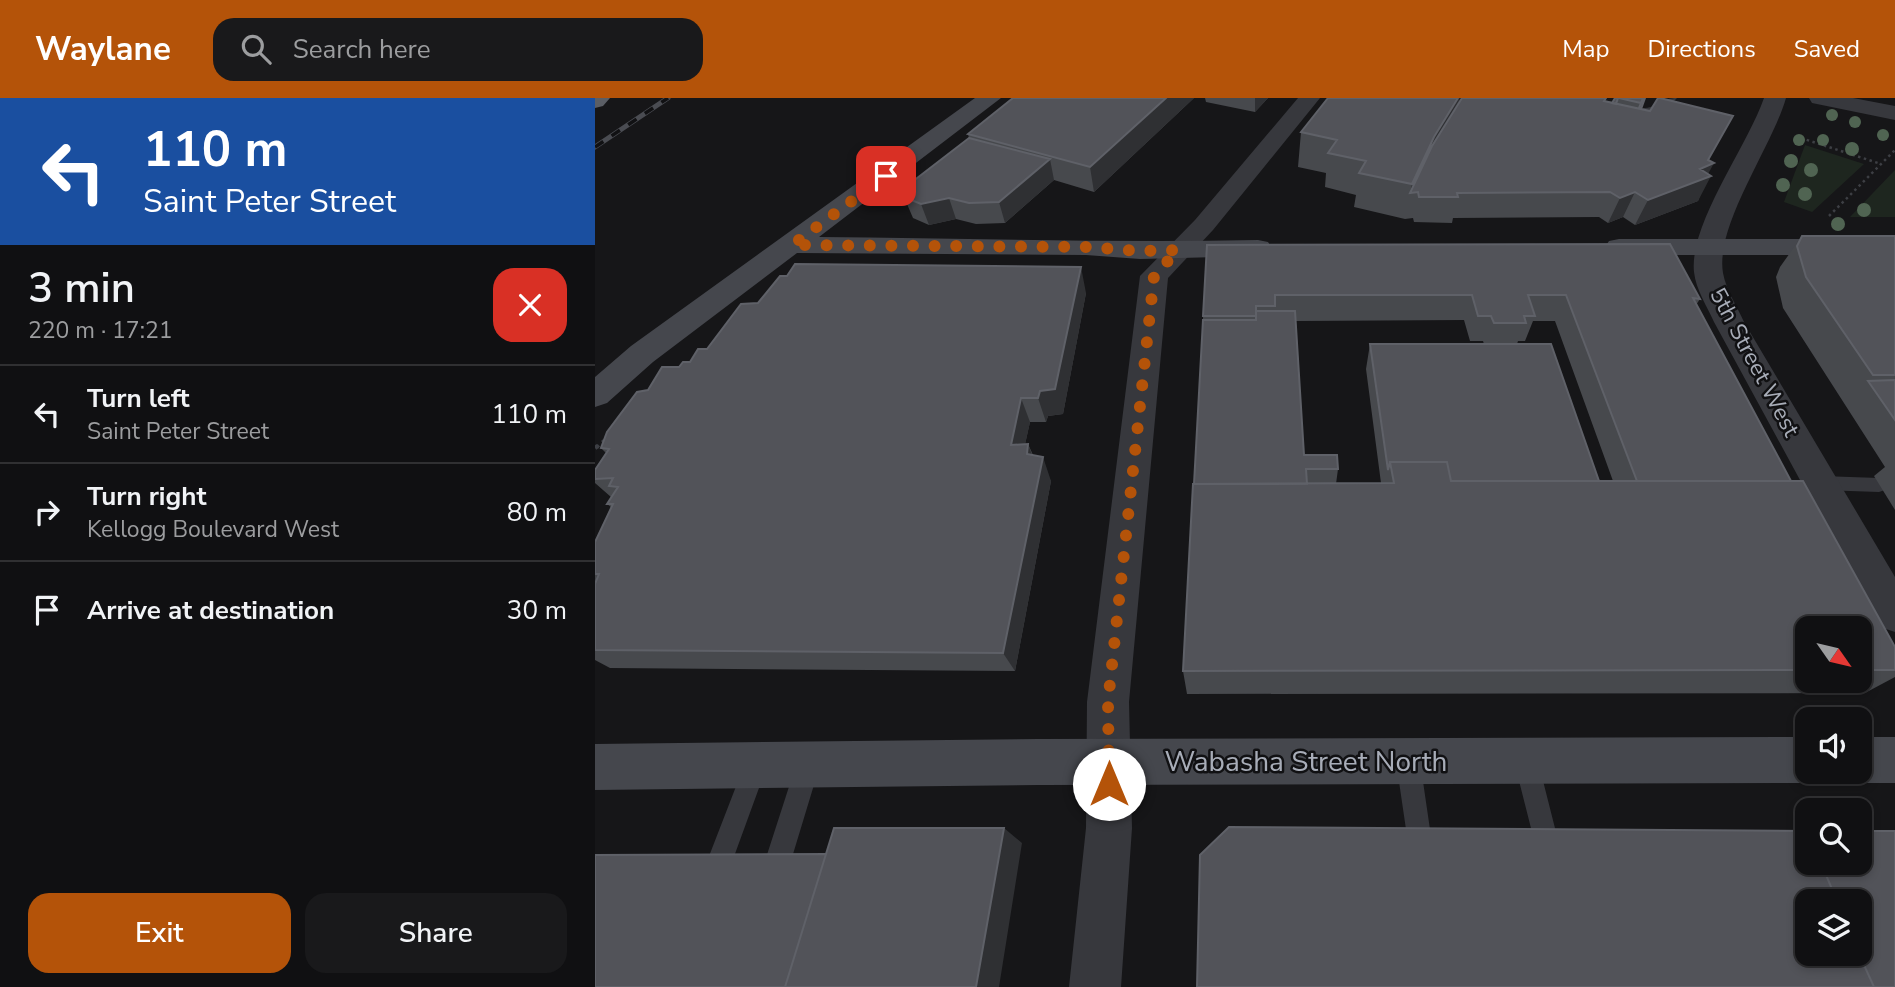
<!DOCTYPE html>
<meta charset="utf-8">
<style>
body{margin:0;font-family:"Nunito Sans",sans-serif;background:#19191b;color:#f1f3f6;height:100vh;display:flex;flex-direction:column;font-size:26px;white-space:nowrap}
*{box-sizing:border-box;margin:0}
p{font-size:23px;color:#9c9d9f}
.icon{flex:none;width:38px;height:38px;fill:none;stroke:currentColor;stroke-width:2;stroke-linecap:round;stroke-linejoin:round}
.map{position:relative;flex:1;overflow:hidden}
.drawer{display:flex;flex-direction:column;background:#101012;width:595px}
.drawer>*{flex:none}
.hud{background:#1a4fa0;color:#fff;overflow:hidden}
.needle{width:46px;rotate:124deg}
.tools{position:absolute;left:1200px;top:518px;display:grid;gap:14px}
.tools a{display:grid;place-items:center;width:77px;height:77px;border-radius:14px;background:#101012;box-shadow:0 4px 10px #0003,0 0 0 2px #303032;font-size:35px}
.pin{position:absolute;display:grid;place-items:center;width:60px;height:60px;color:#fff;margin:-30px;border-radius:14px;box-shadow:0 4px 10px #0006}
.me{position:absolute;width:77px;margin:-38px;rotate:0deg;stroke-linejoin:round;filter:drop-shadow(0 0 5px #0008)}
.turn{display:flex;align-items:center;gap:24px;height:147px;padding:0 28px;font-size:32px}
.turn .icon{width:91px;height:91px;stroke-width:2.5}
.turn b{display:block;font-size:49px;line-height:60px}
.round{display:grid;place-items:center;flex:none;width:74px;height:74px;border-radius:21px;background:#19191b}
.head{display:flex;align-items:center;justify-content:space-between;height:119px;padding:0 28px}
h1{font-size:42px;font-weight:600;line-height:52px}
.cta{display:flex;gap:14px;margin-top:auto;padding:14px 28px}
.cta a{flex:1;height:80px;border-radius:21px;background:#b45309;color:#fff;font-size:28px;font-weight:600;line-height:80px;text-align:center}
.cta a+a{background:#19191b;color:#f1f3f6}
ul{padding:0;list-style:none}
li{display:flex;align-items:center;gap:21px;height:98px;padding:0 28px;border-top:2px solid #303032}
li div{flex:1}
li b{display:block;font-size:26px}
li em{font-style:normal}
header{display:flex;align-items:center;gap:42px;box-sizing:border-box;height:98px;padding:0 35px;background:#b45309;color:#fff}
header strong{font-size:33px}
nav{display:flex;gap:38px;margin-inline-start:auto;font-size:24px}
.search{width:490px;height:63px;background:#19191b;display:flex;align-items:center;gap:18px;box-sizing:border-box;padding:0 24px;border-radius:21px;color:#9c9d9f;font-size:26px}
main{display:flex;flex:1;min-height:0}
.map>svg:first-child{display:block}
.green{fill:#1e261f}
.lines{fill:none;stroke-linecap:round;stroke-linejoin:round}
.path-far2{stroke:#3d3f44;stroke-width:2.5;stroke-dasharray:2.5 3.5;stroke-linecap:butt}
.path-far1{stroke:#3d3f44;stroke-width:3.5;stroke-dasharray:2.5 4.5;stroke-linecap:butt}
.path{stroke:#3d3f44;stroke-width:4.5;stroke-dasharray:3.5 5;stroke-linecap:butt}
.service{fill:#37383d;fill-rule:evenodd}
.minor{fill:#37383d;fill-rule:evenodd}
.tertiary{fill:#37383d;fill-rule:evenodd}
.secondary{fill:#45474d;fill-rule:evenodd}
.trunk{fill:#5b5e65;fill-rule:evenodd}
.rail-casing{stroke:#4a4c52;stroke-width:5}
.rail{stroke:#111113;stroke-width:3.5;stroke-dasharray:10;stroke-linecap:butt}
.tree{fill:#506452}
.wall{fill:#47494d;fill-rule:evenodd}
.shaded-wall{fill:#2f3033}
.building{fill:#525359;stroke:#5f6168;stroke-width:2}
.route{stroke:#b45309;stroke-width:12;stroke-dasharray:0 21.6}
.labels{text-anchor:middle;stroke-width:5;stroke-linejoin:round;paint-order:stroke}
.street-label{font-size:23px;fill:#a8adb8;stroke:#111113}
.near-street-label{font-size:28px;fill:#a8adb8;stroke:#111113}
</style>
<header>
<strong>Waylane</strong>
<div class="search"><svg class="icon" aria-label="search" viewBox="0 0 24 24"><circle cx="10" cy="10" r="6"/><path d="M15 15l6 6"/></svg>Search here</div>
<nav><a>Map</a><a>Directions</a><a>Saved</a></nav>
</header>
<main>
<section class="drawer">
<div class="hud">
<div class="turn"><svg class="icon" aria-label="left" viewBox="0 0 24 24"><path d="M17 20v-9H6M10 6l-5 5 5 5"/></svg><div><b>110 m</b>Saint Peter Street</div></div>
</div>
<div class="head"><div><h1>3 min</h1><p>220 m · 17:21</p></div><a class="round" style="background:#d93025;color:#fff"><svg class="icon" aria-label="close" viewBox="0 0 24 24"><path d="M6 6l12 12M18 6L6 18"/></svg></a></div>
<ul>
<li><svg class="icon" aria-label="left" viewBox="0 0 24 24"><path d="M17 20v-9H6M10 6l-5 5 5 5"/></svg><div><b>Turn left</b><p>Saint Peter Street</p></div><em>110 m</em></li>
<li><svg class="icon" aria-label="right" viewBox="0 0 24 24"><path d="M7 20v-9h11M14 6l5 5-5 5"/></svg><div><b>Turn right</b><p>Kellogg Boulevard West</p></div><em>80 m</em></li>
<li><svg class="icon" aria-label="arrive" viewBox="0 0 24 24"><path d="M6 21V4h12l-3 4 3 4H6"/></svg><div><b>Arrive at destination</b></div><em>30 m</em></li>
</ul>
<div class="cta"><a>Exit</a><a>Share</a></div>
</section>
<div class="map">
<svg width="1300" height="889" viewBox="0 0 1300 889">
<rect width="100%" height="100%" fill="#161618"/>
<!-- green -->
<path class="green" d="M1210 47 1269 66 1217 114 1189 104Z
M1300 72V119H1255Z"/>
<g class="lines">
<!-- path-far2 -->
<path class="path-far2" d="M1206 40 1286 66
M1234 118 1300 52"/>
<!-- path-far1 -->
<path class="path-far1" d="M2 349 13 339"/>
<!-- path -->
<path class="path" d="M0 350 4 347"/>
<!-- service -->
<path class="service" d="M993 0C1013 0 1030 11 1050 10 1064 9 1066 0 1082 0 1061 25 1016 20 993 0Z
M1226 378 1284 380 1290 382 1293 387 1290 392 1284 394 1226 392 1220 390 1217 385 1220 380Z
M813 651 821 655 825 663 837 745 834 754 825 757 816 754 813 745 801 663 805 655Z
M931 651 939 655 943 663 964 746 961 755 952 758 943 755 940 746 919 663 923 655Z
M213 655 221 659 225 667 195 766 191 775 182 779 173 775 169 766 201 667 205 659Z
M160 656 168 660 172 668 133 775 124 779 115 775 111 766 152 660Z"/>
<!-- minor -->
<path class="minor" d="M703 0H725L618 132 573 180 534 604 537 730 526 889H474L491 730 492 604 545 178 600 122Z
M1214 0H1258L1300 8V22L1217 5Z"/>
<!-- tertiary -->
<path class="tertiary" d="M1169 0H1191C1177 49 1120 127 1128 175 1131 192 1142 208 1149 224L1300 479V534L1285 529 1119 224C1112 208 1101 192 1099 174 1094 126 1152 49 1169 0Z"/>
<!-- secondary -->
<path class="secondary" d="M380 0H406L224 139C371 140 517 145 663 142L673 144 677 150 673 156 663 158 545 161 491 157 202 155 58 264 12 305 0 309V279L36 248Z
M1024 141H1300V157H1024L1014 155 1010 149 1014 143Z
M1213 639V674H1231L1229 678 1213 685 443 687 0 692V646L443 641Z
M1265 639H1300V685H1265L1249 678 1247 674H1265Z"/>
<!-- trunk -->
<path class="trunk" d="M0 0H15L8 8 0 10Z"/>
<defs>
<path id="rail" d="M0 49 73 0"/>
</defs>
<!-- rail casing -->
<use href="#rail" class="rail-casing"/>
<!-- rail -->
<use href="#rail" class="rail"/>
</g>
<!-- trees -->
<g class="tree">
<circle cx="1237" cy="17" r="6"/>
<circle cx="1260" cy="24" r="6"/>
<circle cx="1288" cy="37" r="6"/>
<circle cx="1204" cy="42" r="6"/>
<circle cx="1228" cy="42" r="6"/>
<circle cx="1257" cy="51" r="7"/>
<circle cx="1196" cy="63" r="7"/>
<circle cx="1216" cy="72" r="7"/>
<circle cx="1188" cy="87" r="7"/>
<circle cx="1210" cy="96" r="7"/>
<circle cx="1269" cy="112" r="7"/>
<circle cx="1243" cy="126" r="7"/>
</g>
<!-- wall -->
<path class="wall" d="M599 0 499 94 459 82 410 125 381 126 361 121 334 127 318 120 309 99 374 40 373 36Z
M610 0H673L660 14 611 4Z
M1020 0H1050L1046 11 1114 62 1113 76 1103 103 1040 127 1028 119 1013 125 1004 119 858 120 857 125 819 124 818 120 810 121 759 109 761 97 730 89 731 75 703 69 706 34 1010 3 1017 5Z
M1207 138H1300V412L1279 378 1290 369 1188 210 1181 179 1185 169Z
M612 147 1105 201 1101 207 1196 383 1300 549V579L1270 595 592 596 588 573 599 386ZM869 222 875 243H888L889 246H775L771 271 786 385 741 386 743 371 709 357 701 223ZM938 223H960L1018 383H1004L922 246 923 243H930ZM1213 530H1265V583H1213Z
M491 195 468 316 453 318 451 324H435L430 346H433L438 357 456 383 420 573 15 570 0 562V444L16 409 12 406 16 399 0 385V372L11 355 6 350 53 292 84 269 95 264 112 251Z"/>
<!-- shaded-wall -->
<path class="shaded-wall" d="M571 0H599L499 94 495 69Z
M660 0H673L660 14Z
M863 0H865L862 10 815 95 817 86 839 39Z
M1138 18 1110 68 1119 65 1111 80 1116 78 1103 103 1040 127 1053 102Z
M455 61 459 82 410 125 404 104Z
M1040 94 1028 119 1013 125 1025 100Z
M354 100 361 121 334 127 326 106Z
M486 169 491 195 468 316 453 318 451 324 443 300Z
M426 300 435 324 425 370 416 347Z
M433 346 442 370 432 356Z
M448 359 456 383 420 573 408 555Z
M409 730 427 745 404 889H381Z"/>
<!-- building -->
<path class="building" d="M418 0H571L495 69 373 36Z
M733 0H863L839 39 817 86 764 75 771 63 733 55 742 42 706 34Z
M867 0H1011L1009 3 1055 13 1063 0H1065L1138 18 1113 62 1119 65 1105 71 1116 78 1053 102 1040 94 1025 100 1015 94 862 95 863 99H824L823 94 815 95 837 48Z
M1020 0H1023L1021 6 1017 5Z
M1024 0H1048L1046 5Z
M1048 0H1050L1046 11 1044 10Z
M374 40 455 61 404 104 374 105 354 100 326 106 309 99 310 92 317 84Z
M1207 138H1300V277H1278L1211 179 1202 148Z
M1075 146 1105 201 1098 200 1196 383H1042L971 197H933L940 218H929L931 225H899L896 218H883L877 197H680V208H661V218H608L612 147Z
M200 166 486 169 460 291 445 293 443 300H426L416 347 433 346 432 356 448 359 408 555 0 552V486L4 476H0V444L18 406H12L23 389 14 388 18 380 0 381V372L14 351 6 350 12 334 42 294 53 292 67 269H84L88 264H95L103 251H112L146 206 163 205 185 178H192Z
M661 213H700L709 357H742L743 371H711L712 386H599L608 222H661Z
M775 246H956L1004 383H856L852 364H795L793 372Z
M1300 282V322L1273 283Z
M795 364H852L856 383H1208L1300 549V572H1265V530H1213V572L588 573 598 386 799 385Z
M634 729 1212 733 1213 765H1226L1242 803H1213V856H1264L1279 889H602L605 757Z
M239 730H409L381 889H190Z
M1265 733H1300V889H1279L1264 856H1265V803H1242L1226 765H1265Z
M231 756 190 889H0V757Z"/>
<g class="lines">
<!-- route -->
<path class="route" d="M291 78 197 147 491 149 545 153 583 152 559 178 513 604 514 686"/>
</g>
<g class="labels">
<!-- street labels -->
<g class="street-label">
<text transform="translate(1160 264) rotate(62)" y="8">5th Street West</text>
</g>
<!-- near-street labels -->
<g class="near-street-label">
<text x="711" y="673">Wabasha Street North</text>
</g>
</g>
</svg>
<div class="tools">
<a><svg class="needle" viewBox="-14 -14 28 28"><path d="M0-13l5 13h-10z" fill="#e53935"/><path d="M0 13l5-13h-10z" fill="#9c9d9f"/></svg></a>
<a><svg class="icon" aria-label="sound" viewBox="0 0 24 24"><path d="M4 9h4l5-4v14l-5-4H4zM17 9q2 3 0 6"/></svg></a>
<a><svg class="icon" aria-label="search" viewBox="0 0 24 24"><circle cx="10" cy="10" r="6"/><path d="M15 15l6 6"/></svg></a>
<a><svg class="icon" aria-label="layers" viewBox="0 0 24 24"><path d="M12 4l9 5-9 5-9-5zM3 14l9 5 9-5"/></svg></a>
</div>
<div class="pin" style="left:291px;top:78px;background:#d93025"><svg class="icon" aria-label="arrive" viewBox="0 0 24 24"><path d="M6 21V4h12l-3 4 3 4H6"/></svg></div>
<svg class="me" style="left:514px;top:686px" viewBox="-20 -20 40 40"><circle r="19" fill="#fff"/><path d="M0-13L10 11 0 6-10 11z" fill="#b45309"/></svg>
</div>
</main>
